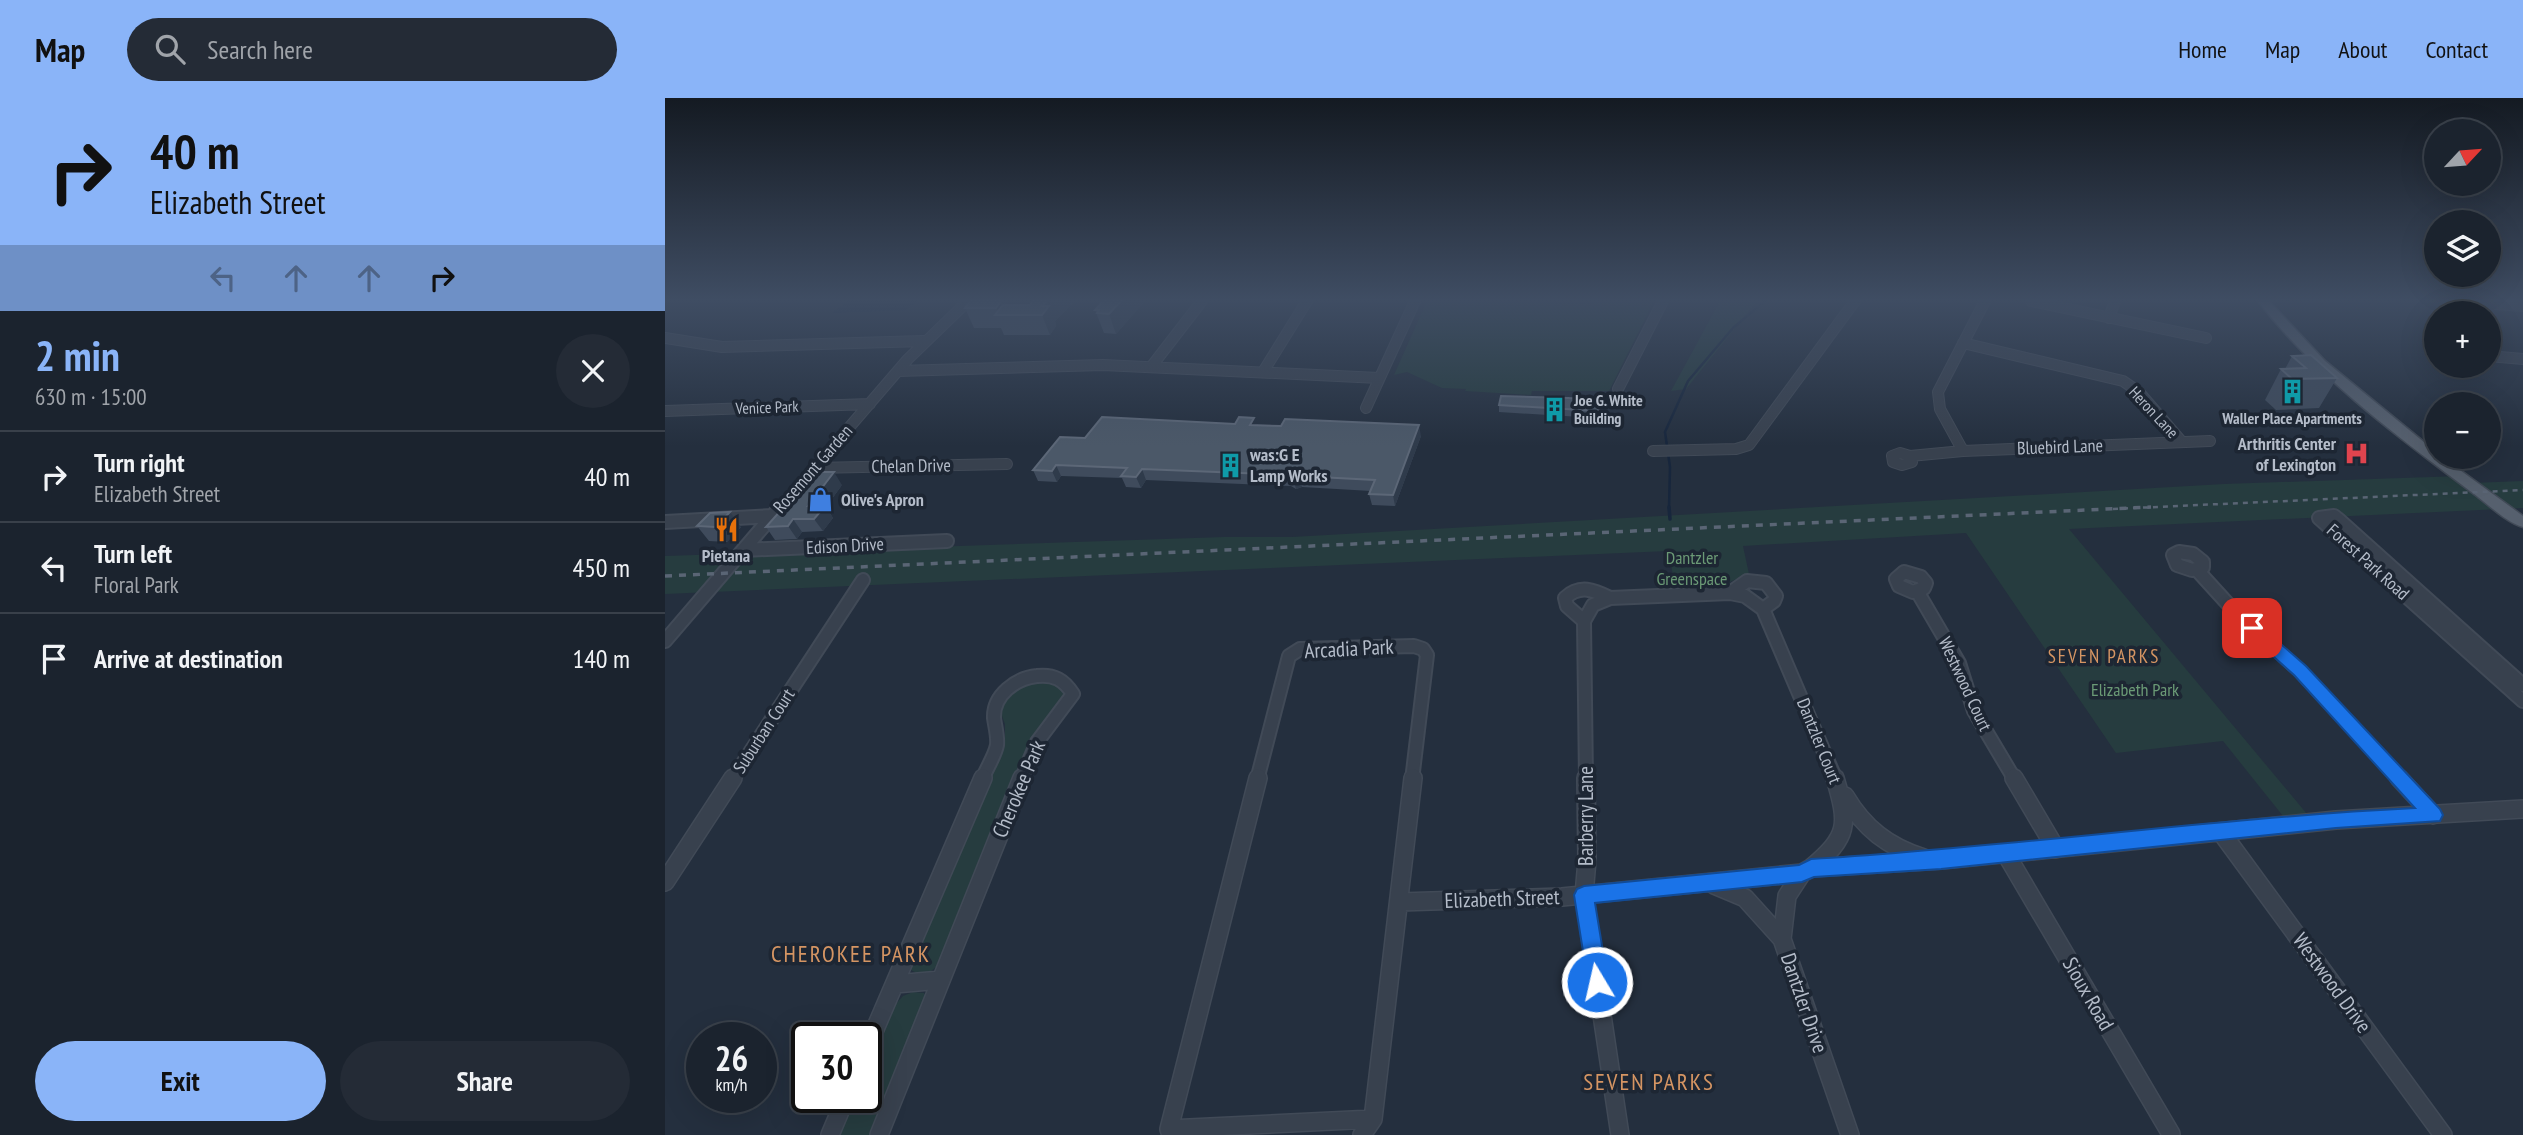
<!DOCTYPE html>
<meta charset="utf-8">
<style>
body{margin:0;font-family:"PT Sans Narrow",sans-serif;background:#242b36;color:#f1f3f6;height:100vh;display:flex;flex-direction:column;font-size:26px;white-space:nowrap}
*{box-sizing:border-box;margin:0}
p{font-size:23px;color:#a0a4aa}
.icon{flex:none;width:38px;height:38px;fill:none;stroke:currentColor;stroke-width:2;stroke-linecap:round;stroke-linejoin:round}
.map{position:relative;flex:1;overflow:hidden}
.drawer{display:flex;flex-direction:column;background:#1b232e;width:665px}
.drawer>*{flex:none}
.guide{background:#8ab4f8;color:#111;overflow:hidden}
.needle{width:46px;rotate:64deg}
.fabs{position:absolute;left:1759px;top:21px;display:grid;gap:14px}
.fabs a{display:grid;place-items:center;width:77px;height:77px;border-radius:50%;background:#1b232e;box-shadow:0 7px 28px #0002,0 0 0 2px #39404a;font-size:35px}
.speed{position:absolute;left:21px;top:924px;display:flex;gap:14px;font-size:35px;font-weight:700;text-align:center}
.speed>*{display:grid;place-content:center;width:91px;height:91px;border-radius:50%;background:#1b232e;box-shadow:0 7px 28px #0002,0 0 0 2px #39404a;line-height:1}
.speed small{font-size:18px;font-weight:400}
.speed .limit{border:4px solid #111;border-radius:10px;background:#fff;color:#111}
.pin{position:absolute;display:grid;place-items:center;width:60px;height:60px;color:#fff;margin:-30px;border-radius:14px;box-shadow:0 4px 10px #0006}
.me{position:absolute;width:77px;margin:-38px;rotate:351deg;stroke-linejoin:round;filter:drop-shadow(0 0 5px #0008)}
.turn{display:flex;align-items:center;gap:24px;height:147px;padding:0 35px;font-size:32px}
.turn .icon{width:91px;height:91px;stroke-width:2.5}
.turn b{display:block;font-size:49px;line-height:60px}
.lanes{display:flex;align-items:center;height:66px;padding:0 35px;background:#0003;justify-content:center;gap:35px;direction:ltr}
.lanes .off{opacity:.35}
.round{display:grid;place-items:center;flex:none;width:74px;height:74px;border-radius:37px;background:#242b36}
.summary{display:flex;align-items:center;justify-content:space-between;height:119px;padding:0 35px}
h1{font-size:42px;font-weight:700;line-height:52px;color:#8ab4f8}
.action{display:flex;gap:14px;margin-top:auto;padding:14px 35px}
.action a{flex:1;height:80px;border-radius:42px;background:#8ab4f8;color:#111;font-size:28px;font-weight:700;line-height:80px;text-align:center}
.action a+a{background:#242b36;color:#f1f3f6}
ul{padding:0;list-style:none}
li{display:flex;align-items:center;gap:21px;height:91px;padding:0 35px;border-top:2px solid #39404a}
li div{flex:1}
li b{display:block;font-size:26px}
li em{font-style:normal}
header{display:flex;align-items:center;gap:42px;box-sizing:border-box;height:98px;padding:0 35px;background:#8ab4f8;color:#111}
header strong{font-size:33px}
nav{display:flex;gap:38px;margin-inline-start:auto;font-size:24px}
.search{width:490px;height:63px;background:#242b36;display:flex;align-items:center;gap:18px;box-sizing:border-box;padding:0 24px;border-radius:38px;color:#a0a4aa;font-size:26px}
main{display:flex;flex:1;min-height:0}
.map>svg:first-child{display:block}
.green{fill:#263c3f}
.water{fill:#17263c}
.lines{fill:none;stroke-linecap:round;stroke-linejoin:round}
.stream-far1{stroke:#17263c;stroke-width:2.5}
.stream{stroke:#17263c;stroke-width:3.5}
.minor-far2-casing{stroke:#414a57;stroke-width:12}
.minor-far1-casing{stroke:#414a57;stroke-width:16}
.minor-casing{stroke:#414a57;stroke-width:20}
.major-casing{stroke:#414a57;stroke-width:3}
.minor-far2{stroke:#38414e;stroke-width:10}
.minor-far1{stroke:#38414e;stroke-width:12}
.minor{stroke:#38414e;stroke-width:17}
.major{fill:#56606e;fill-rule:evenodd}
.rail-far1{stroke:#5a6575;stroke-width:2.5;stroke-dasharray:5 5;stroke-linecap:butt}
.rail{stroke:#5a6575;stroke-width:3.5;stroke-dasharray:7 7;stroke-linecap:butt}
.wall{fill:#3f4b5c}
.shaded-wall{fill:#2f3b4b}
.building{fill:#4b5868;stroke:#5c6777;stroke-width:2}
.route{fill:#1a73e8;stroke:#114b97;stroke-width:2}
.labels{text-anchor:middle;stroke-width:7;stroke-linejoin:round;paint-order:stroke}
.far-poi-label{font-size:16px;font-weight:bold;fill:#b4bcc9;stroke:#1d2633;text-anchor:start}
.far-street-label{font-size:16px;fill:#b4bcc9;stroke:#1d2633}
.poi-label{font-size:18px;font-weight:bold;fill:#b4bcc9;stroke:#1d2633;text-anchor:start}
.street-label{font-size:18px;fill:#b4bcc9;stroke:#1d2633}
.park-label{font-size:18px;fill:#6b9a76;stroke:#1d2633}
.neighbourhood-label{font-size:19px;letter-spacing:2px;fill:#d59563;stroke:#1d2633}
.near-street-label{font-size:21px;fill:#b4bcc9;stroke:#1d2633}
.near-neighbourhood-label{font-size:23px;letter-spacing:2px;fill:#d59563;stroke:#1d2633}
</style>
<header>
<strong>Map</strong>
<div class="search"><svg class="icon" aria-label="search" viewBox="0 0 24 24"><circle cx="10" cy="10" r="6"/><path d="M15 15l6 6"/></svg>Search here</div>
<nav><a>Home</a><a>Map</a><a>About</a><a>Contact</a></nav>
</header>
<main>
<section class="drawer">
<div class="guide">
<div class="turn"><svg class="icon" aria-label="right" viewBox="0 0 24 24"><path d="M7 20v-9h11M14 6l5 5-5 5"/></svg><div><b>40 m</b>Elizabeth Street</div></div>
<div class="lanes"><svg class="icon off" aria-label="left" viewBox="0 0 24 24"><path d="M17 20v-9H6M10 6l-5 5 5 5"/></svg><svg class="icon off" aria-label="ahead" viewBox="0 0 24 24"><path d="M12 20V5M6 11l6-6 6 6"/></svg><svg class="icon off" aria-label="ahead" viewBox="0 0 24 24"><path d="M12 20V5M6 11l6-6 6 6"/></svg><svg class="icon" aria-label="right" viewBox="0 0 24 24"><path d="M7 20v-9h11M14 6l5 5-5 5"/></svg></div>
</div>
<div class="summary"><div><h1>2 min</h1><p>630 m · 15:00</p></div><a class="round"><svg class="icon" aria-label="close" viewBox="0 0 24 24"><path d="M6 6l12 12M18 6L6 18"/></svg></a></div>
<ul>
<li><svg class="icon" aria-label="right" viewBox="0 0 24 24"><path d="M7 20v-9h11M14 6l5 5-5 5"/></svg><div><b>Turn right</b><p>Elizabeth Street</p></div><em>40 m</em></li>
<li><svg class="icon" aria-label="left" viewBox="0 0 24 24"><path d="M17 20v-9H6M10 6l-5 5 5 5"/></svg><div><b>Turn left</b><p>Floral Park</p></div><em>450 m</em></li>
<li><svg class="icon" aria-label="arrive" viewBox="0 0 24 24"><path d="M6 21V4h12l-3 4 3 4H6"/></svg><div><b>Arrive at destination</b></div><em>140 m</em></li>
</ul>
<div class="action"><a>Exit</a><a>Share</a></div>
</section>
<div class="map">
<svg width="1858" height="1037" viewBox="0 0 1858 1037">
<rect width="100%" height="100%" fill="#242f3e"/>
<!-- green -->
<path class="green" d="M762 203 927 206 929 203H989L944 293H867L866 297 800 293 801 291 777 290 742 274 729 277Z
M1055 203H1092L1021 291 1006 293Z
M1795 378 1805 385 1858 383V410L1404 431 1642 716 1618 718 1558 643 1451 655 1301 435 1078 448 1084 476 1055 488 1011 491 1003 453 0 496V458L559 439H627L1559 386Z
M384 580 402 595C392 614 376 625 364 644L279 860C270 872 258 883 244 870L340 642V626L335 613C346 593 361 582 384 580Z
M248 894 259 895 261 899 208 1037H173L189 999H201V971L228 909 238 898Z"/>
<!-- water -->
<path class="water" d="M183 203H252L241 212 167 215Z"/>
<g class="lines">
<!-- stream-far1 -->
<path class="stream-far1" d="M1004 411 1005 369 1000 334 1023 283 1068 230 1100 203"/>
<!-- stream -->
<path class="stream" d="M1004 409 1005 421"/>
<defs>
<path id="minor-far2" d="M1366 203 1541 240
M1791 203 1858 208
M1444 220 1450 203
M0 240 57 249 259 243
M1298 245 1458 283 1474 294 1517 344
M1824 258 1858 261
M486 269 537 203
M233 273 438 267 714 280
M598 274 642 203
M953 291 998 203
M701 310 750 203
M0 313 205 306
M988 353 1071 351 1084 347 1190 203
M1298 353 1275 311 1273 294 1320 203
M1235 355 1245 358 1247 364 1237 367 1228 364 1227 358Z
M1245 358 1298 353 1545 343
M149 370 342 366
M114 411 243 261 303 203"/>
<path id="minor-far1" d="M0 424 107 418
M78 452 282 443
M1514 454 1528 456 1538 464V469L1527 472 1512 467 1508 457Z
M1532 472 1573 517 1635 573 1736 682
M1239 474 1256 479 1261 485 1259 490 1248 494 1234 488 1231 481Z
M1252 493 1294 565 1309 613 1350 682
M1065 495 1082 483 1101 485 1111 498 1109 503 1098 511
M919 523 902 508 900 500C915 486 929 492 945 500
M0 543 115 409
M1858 587 1674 422 1669 418 1654 420 1858 603
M67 682 198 482
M317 682C321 671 330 658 332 647 333 638 330 628 329 620 328 597 351 580 372 578 389 576 399 582 408 596L372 644 356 682
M592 682 624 558 635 551 749 548 758 551 762 557 747 682
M921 682 919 523 928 507 945 500 1065 495 1080 498 1098 511 1171 682"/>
<path id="minor" d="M921 680 922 762 919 797 955 1037
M1349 680 1391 751
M1734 680 1768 717
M1180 698C1199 730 1223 749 1259 760
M1556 734 1778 1037
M1341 756 1506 1036
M1146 770C1184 738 1184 727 1170 680
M1137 775 1122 798 1117 841 1185 1037
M0 784 68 680
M1049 787 1080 800 1117 841
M735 804 897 799 1137 775 1146 770 1277 762 1671 722 1858 711
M230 886 276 882
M201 952 318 680
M504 1031 708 1021
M165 1037 181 999
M214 1037 357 680
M506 1037 504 1031 593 680
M697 1037 708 1021 748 680"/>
<path id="major" d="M1593 203H1604L1660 263 1771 354V359H1777L1858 418V429C1840 424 1821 404 1805 393 1729 336 1651 278 1593 203Z"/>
</defs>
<!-- minor-far2 casing -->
<use href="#minor-far2" class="minor-far2-casing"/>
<!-- minor-far1 casing -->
<use href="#minor-far1" class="minor-far1-casing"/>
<!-- minor casing -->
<use href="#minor" class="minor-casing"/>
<!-- major casing -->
<use href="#major" class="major-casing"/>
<!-- minor-far2 -->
<use href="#minor-far2" class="minor-far2"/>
<!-- minor-far1 -->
<use href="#minor-far1" class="minor-far1"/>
<!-- minor -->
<use href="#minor" class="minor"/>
<!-- major -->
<use href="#major" class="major"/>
<!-- rail-far1 -->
<path class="rail-far1" d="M1448 411 1858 392"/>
<!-- rail -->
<path class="rail" d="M0 478 1486 409"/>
</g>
<!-- wall -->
<path class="wall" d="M305 203H340L342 207H365L368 203H410L390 223 391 228 385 237H339L336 230H309L300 210Z
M480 203 451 236 439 235 430 212Z
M1627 258 1672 280 1654 310 1611 312 1600 302 1616 271H1620Z
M936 302V309L933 320 834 314V307Z
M591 327 756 338 730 408 707 407 704 396 706 393 637 389 631 391 626 388 481 382 476 390 461 389 457 380 396 378 392 384 373 383 368 372 420 340Z
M177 387 161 409 168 420 158 433 137 434 132 441 110 442 101 429Z
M32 428 76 429 62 444 44 443Z"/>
<!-- shaded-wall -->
<path class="shaded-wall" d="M336 203H340L346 217H334L331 210Z
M382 203H410L390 223 391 228 385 237 377 217V208Z
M456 203H480L451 236 444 216Z
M754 327 756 338 730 408 728 397Z
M391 367 396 378 392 384 387 373Z
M477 371 481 382 476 390 471 379Z
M169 374 177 387 161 409 168 420 158 433 149 421 143 408Z
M634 378 637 389 631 391 628 380Z
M65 414 76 429 62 444 50 429Z
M128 421 137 434 132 441 123 428Z"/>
<!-- building -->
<path class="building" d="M305 203H336L331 210H300Z
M368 203H382L377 208H384L377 217H330L338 207H365Z
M438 203H456L444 216 432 215 434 212H430Z
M1646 257 1672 280 1627 281 1616 271 1641 270 1627 258Z
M836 298 903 300 936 302 933 313 834 307Z
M437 319 570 326 574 319 589 320 585 327 616 328 620 321 754 327 728 397 704 396 710 382 634 378 628 380 623 377 477 371 471 379 456 378 462 370 391 367 387 373 368 372 395 339 420 340Z
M150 374H169L143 408H160L149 421H128L123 428 101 429Z
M65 414 50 429 32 428 45 415Z"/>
<!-- sky -->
<linearGradient id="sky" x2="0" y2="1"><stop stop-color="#141a22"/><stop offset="0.58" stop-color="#3f4d63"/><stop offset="1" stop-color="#3f4d63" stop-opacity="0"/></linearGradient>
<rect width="1858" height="348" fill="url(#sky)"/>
<!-- route -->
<path class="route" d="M1587 524 1593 526 1641 568 1775 711 1778 717 1775 723 1671 730 1276 771 1149 779 1137 784 930 805 943 884 940 891 932 894 924 891 909 797 912 791 919 788 1134 767 1146 761C1348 749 1548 720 1750 710L1629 577 1581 534 1579 530 1581 526Z"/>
<!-- icons -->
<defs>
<symbol id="building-bare" viewBox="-9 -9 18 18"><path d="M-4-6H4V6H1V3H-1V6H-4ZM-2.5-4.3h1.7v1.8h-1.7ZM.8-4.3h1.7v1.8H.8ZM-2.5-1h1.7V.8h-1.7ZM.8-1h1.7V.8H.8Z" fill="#0f9aa8" stroke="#1d2633" stroke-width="2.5" paint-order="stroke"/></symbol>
<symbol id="hospital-bare" viewBox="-9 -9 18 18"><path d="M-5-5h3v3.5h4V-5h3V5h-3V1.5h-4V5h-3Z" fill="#e0444e" stroke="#1d2633" stroke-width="2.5" paint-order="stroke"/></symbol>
<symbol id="shop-bare" viewBox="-9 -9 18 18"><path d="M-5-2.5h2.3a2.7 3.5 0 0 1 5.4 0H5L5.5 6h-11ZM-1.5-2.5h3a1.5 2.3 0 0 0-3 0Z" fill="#3f7fe0" stroke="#1d2633" stroke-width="2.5" paint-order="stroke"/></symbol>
<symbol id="restaurant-bare" viewBox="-9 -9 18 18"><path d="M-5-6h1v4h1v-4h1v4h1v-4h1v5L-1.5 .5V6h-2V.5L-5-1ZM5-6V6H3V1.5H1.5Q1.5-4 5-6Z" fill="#e8710a" stroke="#1d2633" stroke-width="2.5" paint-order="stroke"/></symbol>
</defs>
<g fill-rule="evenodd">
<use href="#building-bare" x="1610" y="276" width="35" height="35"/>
<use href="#building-bare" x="872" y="294" width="35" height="35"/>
<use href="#hospital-bare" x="1674" y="338" width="35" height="35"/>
<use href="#building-bare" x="548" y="350" width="35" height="35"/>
<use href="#shop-bare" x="138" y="384" width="35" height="35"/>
<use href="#restaurant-bare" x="44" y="414" width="35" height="35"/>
</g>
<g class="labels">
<!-- far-poi labels -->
<g class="far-poi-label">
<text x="909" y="308">Joe G. White<tspan x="909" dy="18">Building</tspan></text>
<text x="1627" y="326" text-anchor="middle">Waller Place Apartments</text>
</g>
<!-- far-street labels -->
<g class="far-street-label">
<text transform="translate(102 309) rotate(-2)" y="6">Venice Park</text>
<text transform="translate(1489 314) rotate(47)" y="6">Heron Lane</text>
</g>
<!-- poi labels -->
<g class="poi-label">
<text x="1671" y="352" text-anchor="end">Arthritis Center<tspan x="1671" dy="21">of Lexington</tspan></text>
<text x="585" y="363">was:G E<tspan x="585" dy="21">Lamp Works</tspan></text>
<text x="176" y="408">Olive's Apron</text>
<text x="61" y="464" text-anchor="middle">Pietana</text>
</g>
<!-- street labels -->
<g class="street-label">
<text transform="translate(1395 349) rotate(-2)" y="6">Bluebird Lane</text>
<text transform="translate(246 368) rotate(-1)" y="6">Chelan Drive</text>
<text transform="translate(148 371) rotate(-49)" y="6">Rosemont Garden</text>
<text transform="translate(180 448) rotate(-3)" y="6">Edison Drive</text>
<text transform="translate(1703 464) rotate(42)" y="6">Forest Park Road</text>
<text transform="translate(1300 586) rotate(65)" y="6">Westwood Court</text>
<text transform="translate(99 633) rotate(-57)" y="6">Suburban Court</text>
<text transform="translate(1154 643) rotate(68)" y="6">Dantzler Court</text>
</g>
<!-- park labels -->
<g class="park-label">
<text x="1027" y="466">Dantzler<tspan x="1027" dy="21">Greenspace</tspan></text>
<text x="1470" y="598">Elizabeth Park</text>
</g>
<!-- neighbourhood labels -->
<g class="neighbourhood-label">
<text x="1439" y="565">SEVEN PARKS</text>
</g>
<!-- near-street labels -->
<g class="near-street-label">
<text transform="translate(684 551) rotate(-3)" y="7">Arcadia Park</text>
<text transform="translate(354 691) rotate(-67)" y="7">Cherokee Park</text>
<text transform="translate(921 718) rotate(-90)" y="7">Barberry Lane</text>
<text transform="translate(837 801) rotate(-2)" y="7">Elizabeth Street</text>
<text transform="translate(1667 885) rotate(54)" y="7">Westwood Drive</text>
<text transform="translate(1423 896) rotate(60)" y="7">Sioux Road</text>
<text transform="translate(1139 905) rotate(71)" y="7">Dantzler Drive</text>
</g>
<!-- near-neighbourhood labels -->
<g class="near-neighbourhood-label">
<text x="186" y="864">CHEROKEE PARK</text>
<text x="984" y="992">SEVEN PARKS</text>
</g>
</g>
</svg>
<div class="fabs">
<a><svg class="needle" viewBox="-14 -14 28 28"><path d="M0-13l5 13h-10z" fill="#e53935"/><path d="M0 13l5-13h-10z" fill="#a0a4aa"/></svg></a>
<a><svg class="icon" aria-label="layers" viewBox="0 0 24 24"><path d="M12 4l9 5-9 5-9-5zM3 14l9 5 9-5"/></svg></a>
<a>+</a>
<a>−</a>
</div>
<div class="speed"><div>26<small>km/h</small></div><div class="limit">30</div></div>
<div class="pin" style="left:1587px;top:530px;background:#d93025"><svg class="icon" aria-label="arrive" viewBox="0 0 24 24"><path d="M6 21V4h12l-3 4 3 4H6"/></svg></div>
<svg class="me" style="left:932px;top:884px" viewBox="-20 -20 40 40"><circle r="17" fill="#1a73e8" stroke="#fff" stroke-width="3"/><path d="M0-11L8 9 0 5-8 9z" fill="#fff"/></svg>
</div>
</main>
